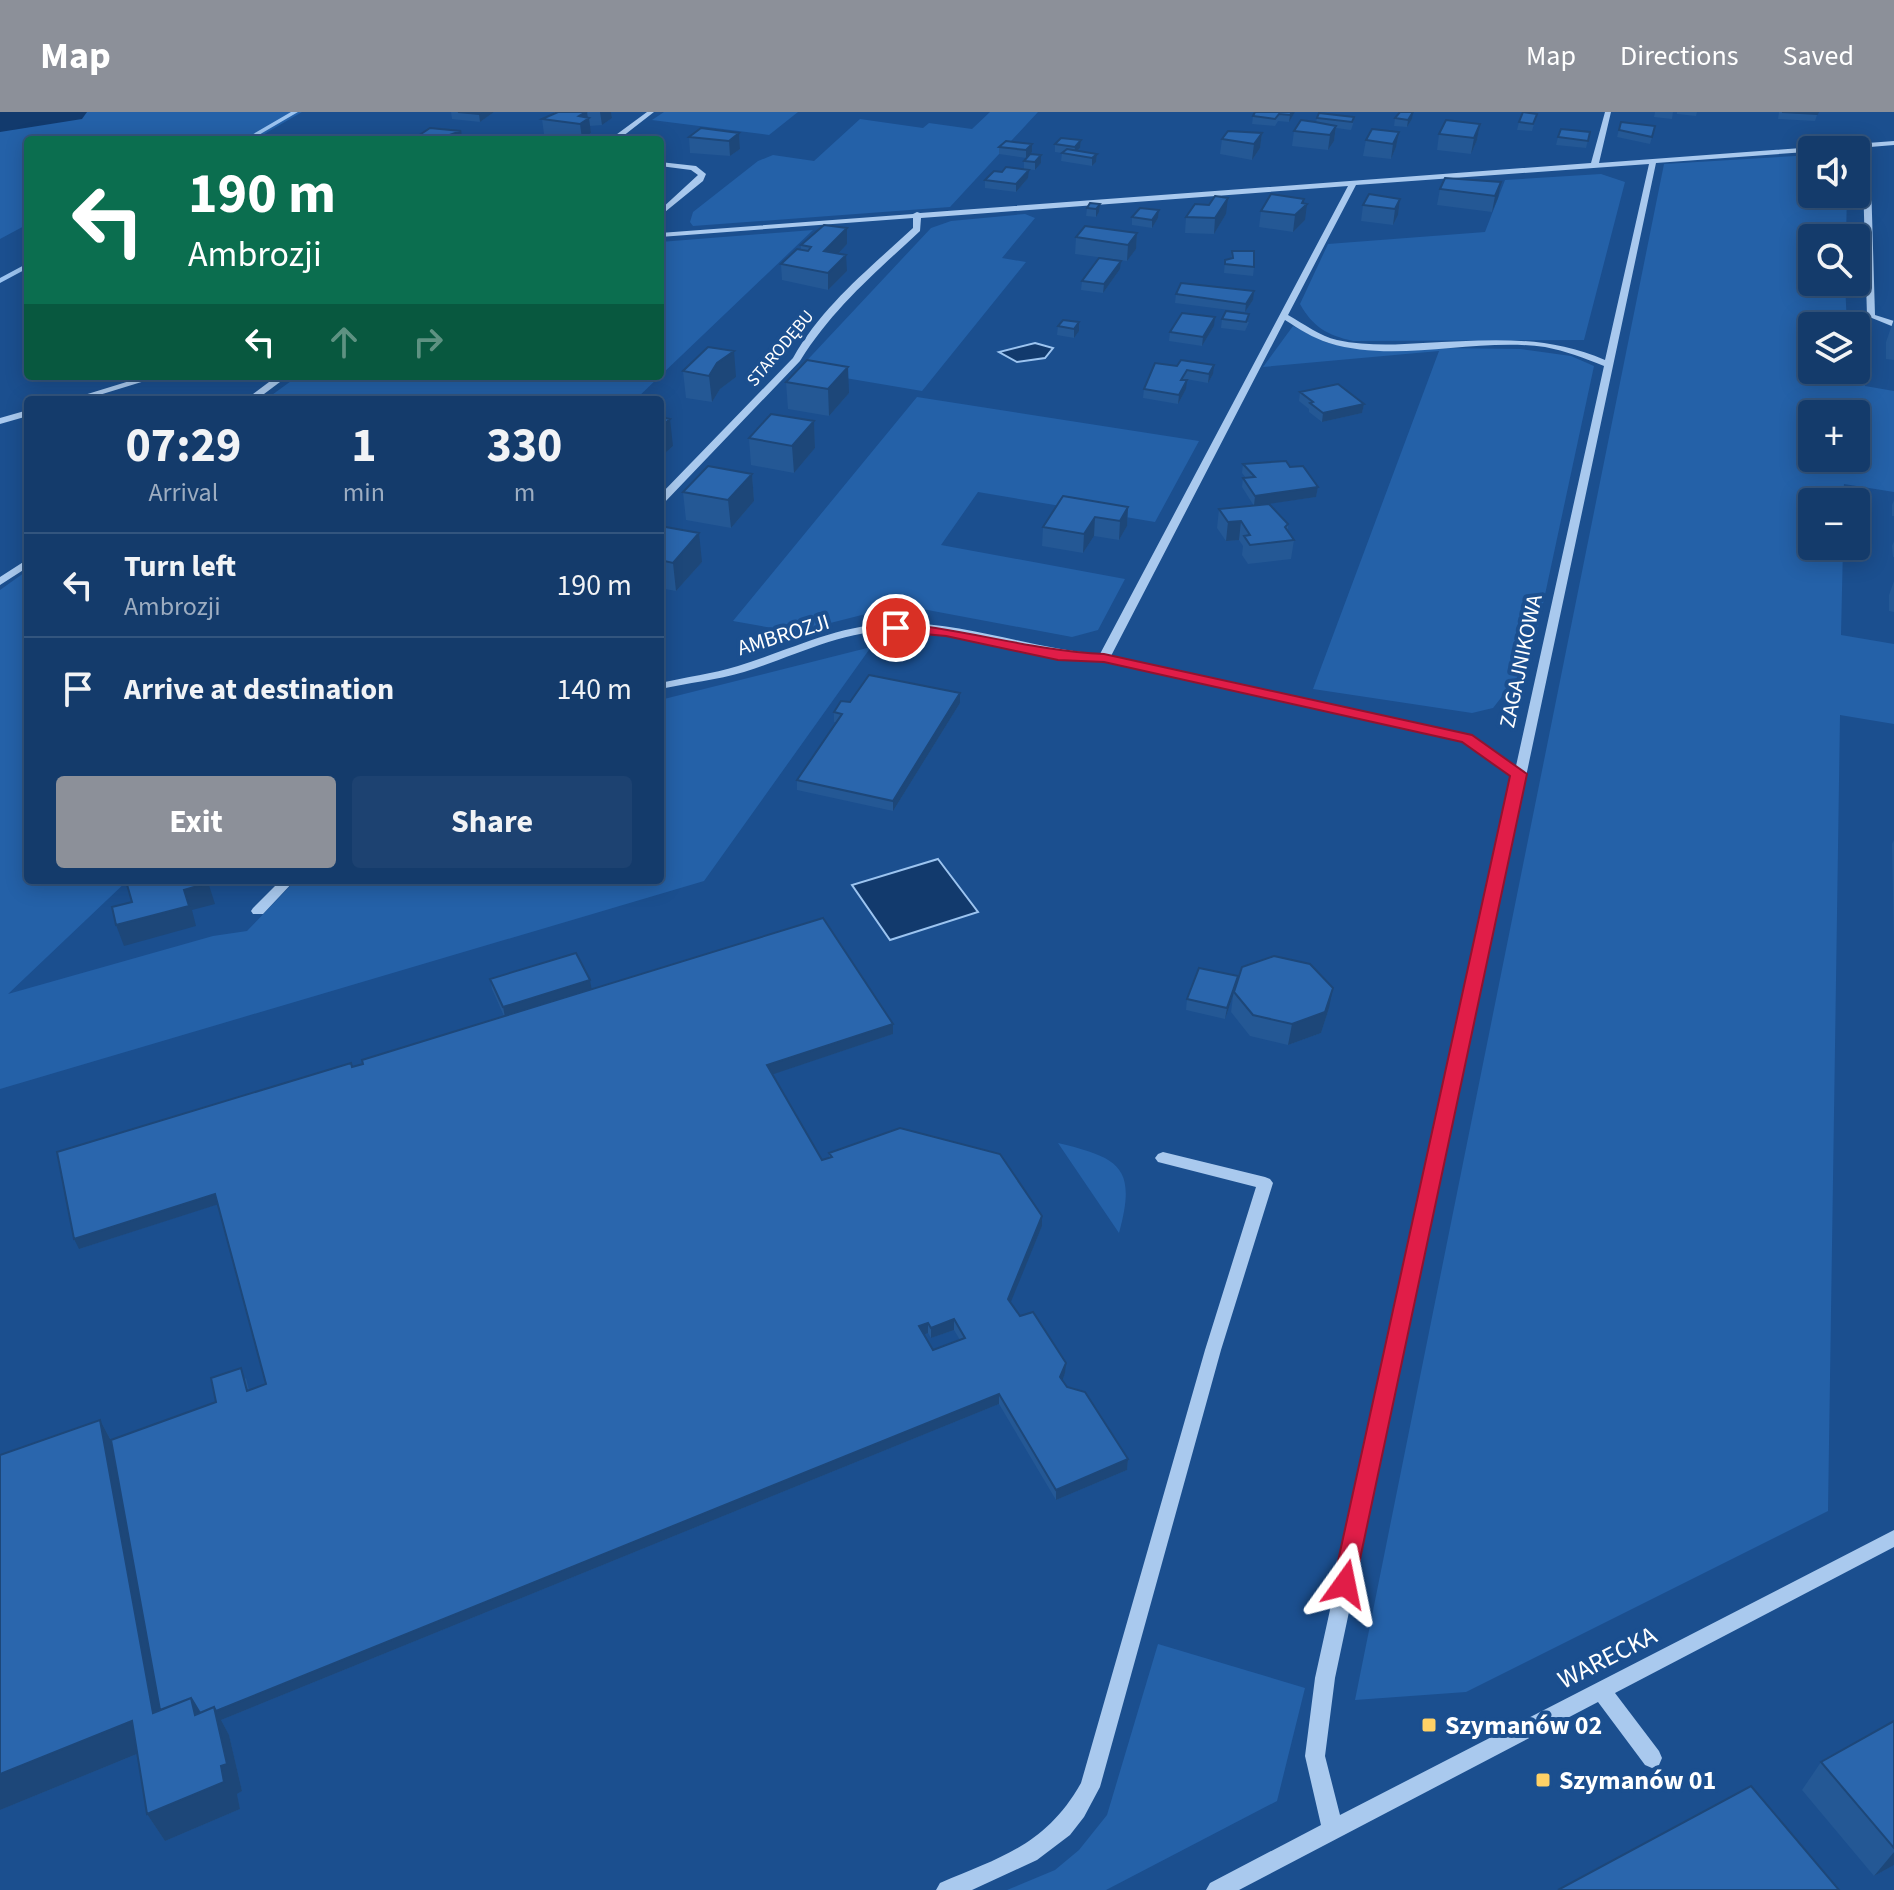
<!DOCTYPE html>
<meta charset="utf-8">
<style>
body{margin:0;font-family:"Source Sans 3",sans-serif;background:#1d4271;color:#f1f3f6;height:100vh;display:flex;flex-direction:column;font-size:30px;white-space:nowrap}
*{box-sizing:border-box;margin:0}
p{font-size:26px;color:#9dadc1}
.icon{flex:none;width:44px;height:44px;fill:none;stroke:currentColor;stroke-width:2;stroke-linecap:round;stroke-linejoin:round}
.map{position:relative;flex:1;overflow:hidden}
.drawer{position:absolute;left:24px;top:284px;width:640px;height:488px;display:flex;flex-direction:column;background:#143b6b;border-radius:8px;box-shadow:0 4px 20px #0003,0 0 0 2px #33557e}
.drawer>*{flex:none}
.banner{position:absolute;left:24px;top:24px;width:640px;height:244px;border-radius:8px;box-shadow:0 4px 20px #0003,0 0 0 2px #33557e;background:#0b6e4f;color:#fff;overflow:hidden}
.tools{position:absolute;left:1798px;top:24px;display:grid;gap:16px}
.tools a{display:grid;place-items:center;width:72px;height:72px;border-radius:8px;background:#143b6b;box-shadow:0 4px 20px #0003,0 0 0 2px #33557e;font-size:40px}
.pin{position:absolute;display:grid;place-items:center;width:68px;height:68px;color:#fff;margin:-34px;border:4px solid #fff;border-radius:50%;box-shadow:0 2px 8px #0007}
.me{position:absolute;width:88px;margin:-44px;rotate:12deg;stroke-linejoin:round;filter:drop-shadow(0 0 6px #0008)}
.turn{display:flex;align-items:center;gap:28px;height:168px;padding:0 32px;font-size:36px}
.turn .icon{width:104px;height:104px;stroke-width:2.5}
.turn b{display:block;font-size:56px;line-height:68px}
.lanes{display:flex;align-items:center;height:76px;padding:0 32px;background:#0003;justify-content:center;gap:40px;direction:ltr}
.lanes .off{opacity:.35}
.eta{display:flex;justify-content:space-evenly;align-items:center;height:136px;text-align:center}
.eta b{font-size:48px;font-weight:700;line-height:56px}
.cta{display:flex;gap:16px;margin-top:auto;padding:16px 32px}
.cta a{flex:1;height:92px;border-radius:8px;background:#8c9099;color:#fff;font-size:32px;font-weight:700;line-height:92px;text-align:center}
.cta a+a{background:#1d4271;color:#f1f3f6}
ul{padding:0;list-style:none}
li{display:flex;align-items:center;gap:24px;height:104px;padding:0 32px;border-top:2px solid #33557e}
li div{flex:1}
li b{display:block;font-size:30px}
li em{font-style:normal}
header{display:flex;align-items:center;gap:48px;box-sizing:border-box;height:112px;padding:0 40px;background:#8c9099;color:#fff}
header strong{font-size:38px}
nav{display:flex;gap:44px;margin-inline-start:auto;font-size:28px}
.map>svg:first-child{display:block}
.green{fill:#2461a8;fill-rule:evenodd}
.water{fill:#123a6d;stroke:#9cc4f0;stroke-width:2}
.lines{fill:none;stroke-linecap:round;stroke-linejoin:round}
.stream{fill:#9cc4f0;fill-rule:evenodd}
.river{fill:#123a6d;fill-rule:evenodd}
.minor{fill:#a9c9ee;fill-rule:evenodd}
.wall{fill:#245895;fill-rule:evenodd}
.shaded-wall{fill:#1d4779}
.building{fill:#2a66ad;stroke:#1d4779;stroke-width:2;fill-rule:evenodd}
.route{fill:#e11d48;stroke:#92132f;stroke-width:2}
.poi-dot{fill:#ffd166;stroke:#1b4f8f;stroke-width:3}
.labels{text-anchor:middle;stroke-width:8;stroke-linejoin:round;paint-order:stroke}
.far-street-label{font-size:18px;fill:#fff;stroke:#1b4f8f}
.street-label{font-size:22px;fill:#fff;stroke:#1b4f8f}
.near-street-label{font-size:26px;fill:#fff;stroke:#1b4f8f}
.near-poi-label{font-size:26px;font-weight:bold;fill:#fff;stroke:#1b4f8f;text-anchor:start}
</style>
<header>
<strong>Map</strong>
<nav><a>Map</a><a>Directions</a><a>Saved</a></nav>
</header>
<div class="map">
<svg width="1894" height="1778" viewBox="0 0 1894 1778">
<rect width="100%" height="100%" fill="#1b4f8f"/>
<!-- green -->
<path class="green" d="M0 0H302L254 28H28V112L0 127Z
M664 0H798L769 23 652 8Z
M990 0H1038L950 95 693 114 690 110 693 100 758 49 773 43 814 49 860 7 923 16 929 11 972 17Z
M1812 43V82H1847L1846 126H1812V170H1845L1847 214H1812V258H1856V215L1864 217 1865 274 1894 279V380L1844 372 1843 390H1812V434H1843L1841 523 1894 532V612L1840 603 1828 1399 1466 1580 1355 1588 1664 52ZM1812 302H1856V346H1812Z
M1601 62 1625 70 1584 228 1353 229C1327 223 1313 215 1300 192L1328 132 1485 120 1505 68Z
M1025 102 1035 106 1002 146 1026 150 922 279 798 258 931 116 951 109Z
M813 118 660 264V130Z
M1293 214 1325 230 1349 235 1521 237 1571 244 1594 254 1537 520 1522 559 1493 596 1472 601 1313 577 1439 239 1263 255Z
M298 264H660L635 288H265Z
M917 285 1199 329 1155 410 978 380 941 433 1125 467 1098 518 1072 525 901 493 795 520 733 509Z
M28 458V768H128L8 882 213 824 247 819 296 768H660V588L871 535 704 769 0 977V478Z
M1058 1031C1120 1046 1137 1055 1119 1121Z
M1158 1532 1305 1576 1277 1689 1106 1778H1007L1055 1758 1079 1738 1107 1703Z"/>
<!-- water -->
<path class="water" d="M1035 231 1053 236 1045 246 1017 250 999 240Z
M938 747 978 800 890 828 852 773Z"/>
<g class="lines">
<!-- stream -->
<path class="stream" d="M291 0H298L250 28H243Z
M28 151V156L0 171V166Z"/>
<!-- river -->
<path class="river" d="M0 0H87L82 7 0 20Z"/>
<!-- minor -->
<path class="minor" d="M647 0H654L618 28H609Z
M1605 0H1611L1599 51 1894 29V33L1870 35 1875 203 1894 209V215L1867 204 1862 36 1656 51 1335 1566 1325 1644 1340 1703 1894 1418V1435L1615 1581 1659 1639 1662 1646 1659 1653 1652 1656 1645 1653 1598 1590 1239 1778H1206L1210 1771 1321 1713 1305 1644 1315 1566 1514 664 1463 629 1104 549C1035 544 967 518 898 518 843 518 795 544 744 560 717 568 688 571 660 577V571C686 565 712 562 738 554 790 538 840 512 896 511 965 510 1032 537 1100 542L1348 74 921 106 920 119C875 161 833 196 800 249L664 391 660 392V383L793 246C823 193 869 157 913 116V106L660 125V121L913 102 917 100 920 101 1591 51ZM1649 52 1605 248C1544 222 1488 228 1423 231 1395 233 1365 234 1337 228 1320 224 1304 212 1288 203L1356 73ZM1285 208C1299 217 1313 226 1329 231 1397 252 1475 225 1545 235 1566 239 1584 246 1604 254L1516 654 1471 623 1111 544Z
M444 22 475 26 479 28 441 26Z
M660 50 696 54 706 62 703 69 660 104V98L698 63 691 58 660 54Z
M146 264H161L83 288H68Z
M277 264H288L256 288H245Z
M28 298V304L0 312V306Z
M28 447V455L0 473V465Z
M281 768H295L263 802H253L251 799 253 796Z
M1163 1040 1265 1065 1270 1067 1273 1071 1221 1238 1100 1675 1084 1705 1070 1723 1037 1748 972 1778H936L940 1771C1001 1745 1046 1733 1081 1671L1205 1238 1256 1075 1158 1050 1155 1046 1158 1042Z"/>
</g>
<!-- wall -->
<path class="wall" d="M451 0H494L480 10 452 7Z
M554 0H611L612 6 602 13 590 14 591 21 582 27 544 22 542 7 554 2Z
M1255 0H1295L1289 10 1278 9 1275 14 1252 12 1253 4Z
M1655 0H1673L1672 7 1654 5Z
M1677 0H1697L1696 4 1677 2Z
M1779 0H1818L1815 9 1778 7Z
M1537 2 1532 19 1517 18 1519 10Z
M1354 5 1353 12 1351 18 1336 16 1334 29 1328 38 1292 34 1294 19 1316 10 1317 6Z
M1395 6 1412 7 1407 15 1394 14Z
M1621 10 1655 14 1650 32 1617 25Z
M1480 12 1477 28 1471 42 1437 38 1439 22Z
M1399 20 1396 35 1391 47 1363 44 1366 28Z
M1590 20 1586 36 1556 33 1558 25Z
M739 21 740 37 730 44 690 41 689 25Z
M1262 21 1260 36 1252 48 1220 42 1222 27Z
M1081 28 1080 36 1078 39 1097 42 1096 50 1092 54 1061 49 1062 41 1055 40V32Z
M1006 29 1032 40 1026 46 999 42V35Z
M1024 49 1041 51 1035 58 1024 57Z
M1002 60 1028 66 1016 80 985 76V68Z
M1445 66 1498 86 1492 100 1437 93 1440 77Z
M1400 87 1398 103 1393 113 1361 109 1363 93Z
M1090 91 1099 100 1096 105 1086 104 1087 96Z
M1304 91 1305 108 1293 120 1259 115 1261 99Z
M1159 98 1158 106 1152 116 1132 113V105Z
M1226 102 1214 122 1185 121 1186 105Z
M847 116V132L839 141 847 159 828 178 782 168 781 152 801 138V133Z
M1137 121 1136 137 1127 149 1075 142 1076 125Z
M1232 139 1254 155 1253 164 1224 161 1225 148 1231 146Z
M1120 157 1103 181 1081 178 1082 169Z
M1176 182 1253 188 1245 200 1175 191Z
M1222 207 1249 210 1245 219 1221 216Z
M1894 207V248L1886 247V230Z
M1079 210V219L1074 226 1057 223 1058 214Z
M1214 214 1202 234 1169 229 1170 220Z
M1155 251 1213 262 1208 271 1186 267V277L1178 292 1143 286 1144 277Z
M683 259 736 265 720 277 712 290 686 286Z
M786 270 849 281 829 304 788 297Z
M1300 280 1364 292 1362 301 1322 310 1309 300V297L1299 289Z
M660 305 673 334 664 342 660 341Z
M814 309 815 336 794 361 751 353 749 326Z
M1243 352 1290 355 1318 375 1316 385 1259 393 1288 412V419L1294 428 1291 447 1248 452 1242 443 1243 434 1239 428 1226 429 1217 416 1219 397 1254 394 1242 375 1243 366H1246L1242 361Z
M752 362 754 389 731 416 686 408 683 380Z
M1894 388V404H1892V393Z
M1128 395 1127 414 1119 428 1094 424 1083 441 1042 434 1043 415Z
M660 414 702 450 676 479 660 476Z
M1894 429V445H1893L1892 434Z
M1894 469V500L1889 499V483Z
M960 581V591L893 699 797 678V668L836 610H834V600Z
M1894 728V835L1892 732Z
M490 867 893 912V922L773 962 822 1048 829 1046V1041L1042 1114 1010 1190 1020 1204 1065 1261 1062 1268 1067 1275 1128 1347 1127 1358 1056 1388 999 1292 221 1608 229 1623 242 1679 237 1682 240 1697 165 1729 147 1702 137 1642 0 1698V1343L100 1308 111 1328 216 1290 246 1266 249 1278 266 1272 218 1092 79 1137 504 904 492 877ZM954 1218 960 1228 933 1238 924 1223 928 1221 931 1226Z
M1237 870 1329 896 1321 921 1288 933 1250 924 1231 900 1233 884 1225 907 1186 898 1187 887Z
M1894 1609V1753L1874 1764 1802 1678 1821 1650Z"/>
<!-- shaded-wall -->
<path class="shaded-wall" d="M482 0H494L480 10 479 2Z
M586 0H587L588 7 589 6 591 21 582 27 579 4Z
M600 0H611L612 6 602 13Z
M1292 0H1295L1289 10 1290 3Z
M1413 0 1412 7 1407 15 1408 8Z
M1480 12 1477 28 1471 42 1474 26Z
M1336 14 1334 29 1328 38 1330 23Z
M461 19 463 28H444L449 23Z
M1399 20 1396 35 1391 47 1393 32Z
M739 21 740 37 730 44 729 29Z
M1262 21 1260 36 1252 48 1254 32Z
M1081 28 1080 36 1074 42 1075 35Z
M1032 32V40L1026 46V38Z
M1097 42 1096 50 1092 54V46Z
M1041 43V51L1035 58V50Z
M1029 58 1028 66 1016 80V72Z
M1501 70 1498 86 1492 100 1495 84Z
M1228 86 1226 102 1214 122 1215 106Z
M1304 87 1303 95 1307 92 1305 108 1293 120 1295 103Z
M1400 87 1398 103 1393 113 1395 97Z
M1100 92 1099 100 1096 105V97Z
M1159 98 1158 106 1152 116V108Z
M847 116V132L825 156 824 139Z
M1137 121 1136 137 1127 149 1128 133Z
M846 143 847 159 828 178V161Z
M1121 149 1120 157 1103 181 1104 172Z
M1254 179 1253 188 1245 200 1246 192Z
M1215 205 1214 214 1202 234 1203 225Z
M1079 210V219L1074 226V217Z
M734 239 736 265 720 277 712 290 709 264 717 251Z
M1214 253 1213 262 1208 271 1209 262Z
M848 255 849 281 829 304 828 277Z
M1187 268 1186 277 1178 292 1179 283Z
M1364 292 1362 301 1322 310 1323 301Z
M670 307 673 334 664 342 661 315Z
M814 309 815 336 794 361 792 334Z
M752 362 754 389 731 416 728 388Z
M1318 375 1316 385 1254 394 1255 384Z
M1128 395 1127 414 1119 428 1120 409Z
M1095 405 1094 424 1083 441 1084 422Z
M1241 409 1239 428 1226 429 1228 410Z
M699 421 702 450 676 479 673 451Z
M960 581V591L893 699V689Z
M207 768H217L208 770 215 792 192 798 196 814 124 834 116 813 184 778Z
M1238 864 1233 884 1225 907 1227 896Z
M590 868 592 879 505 905 503 895Z
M1333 876 1329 896 1321 921 1288 933 1292 912Z
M893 912V922L768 964 767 953Z
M215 1082 219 1092 79 1137 74 1127Z
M1042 1104V1114L1008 1197V1187Z
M954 1207V1218L931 1226V1216Z
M928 1211V1221L919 1225V1214Z
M1066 1251 1065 1261 1060 1275V1265Z
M999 1282V1292L221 1608 229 1623 242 1679 237 1682 240 1697 165 1729 147 1702 153 1601 100 1308 116 1338 195 1603 191 1586 214 1595Z
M1128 1347 1127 1358 1056 1388V1378Z
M132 1609 149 1637 0 1698V1662Z
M1894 1740V1753L1874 1764Z"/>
<!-- building -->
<path class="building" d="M458 0H482L479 2Z
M558 0H586L579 4 589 6 580 12 542 7Z
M1255 0H1292L1290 3 1279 2 1275 7 1253 4Z
M1400 0H1413L1408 8 1395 6Z
M1523 0 1537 2 1533 12 1519 10Z
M1782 0H1818L1817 2Z
M1319 1 1354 5 1352 10 1317 6Z
M1301 8 1315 10 1336 14 1330 23 1294 19Z
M1446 8 1480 12 1474 26 1439 22Z
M1621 10 1655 14 1652 25 1619 18Z
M430 16 461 19 449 23 444 28H412Z
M701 16 739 21 729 29 689 25Z
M1372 17 1399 20 1393 32 1366 28Z
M1561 17 1590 20 1588 29 1558 25Z
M1228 19 1262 21 1254 32 1222 27Z
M1061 26 1081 28 1075 35 1055 32Z
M1006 29 1032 32 1026 38 999 35Z
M1067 37 1097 42 1092 46 1062 41Z
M1030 42 1041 43 1035 50 1024 49Z
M1006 55 1029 58 1016 72 985 68 994 59 1002 60Z
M1445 66 1501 70 1495 84 1440 77Z
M1271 82 1304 87 1302 91 1307 92 1295 103 1261 99Z
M1369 82 1400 87 1395 97 1363 93Z
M1215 84 1228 86 1215 106 1186 105 1195 92 1209 93Z
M1090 91 1100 92 1096 97 1087 96Z
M1140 96 1159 98 1152 108 1132 105Z
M824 113 847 116 824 139 846 143 828 161 781 152 797 137 808 139 811 135 801 133Z
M1085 114 1137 121 1128 133 1076 125Z
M1232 139H1254V155L1225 152V148L1233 146Z
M1099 146 1121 149 1104 172 1082 169Z
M1181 171 1254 179 1246 192 1176 182Z
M1226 199 1249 202 1246 210 1222 207Z
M1182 201 1215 205 1203 225 1170 220Z
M1063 208 1079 210 1074 217 1058 214Z
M708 235 734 239 717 251 709 264 683 259Z
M807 248 848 255 828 277 786 270Z
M1181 248 1214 253 1209 262 1187 258 1181 268H1187L1179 283 1144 277 1155 251 1177 254Z
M1338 272 1364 292 1323 301 1310 291 1313 290 1300 280Z
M771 302 814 309 792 334 749 326Z
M660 305 670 307 661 315H660Z
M1286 349 1290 355 1303 354 1318 375 1255 384 1243 366 1255 365 1243 352Z
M708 354 752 362 728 388 683 380Z
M1063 384 1128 395 1120 409 1095 405 1084 422 1043 415Z
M1269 392 1288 412 1285 415 1294 428 1250 433 1244 424 1250 423 1241 409 1228 410 1219 397Z
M660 414 699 421 673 451 660 448Z
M869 563 960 581 893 689 797 668 842 602 834 600 841 589 850 590Z
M129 768H207L208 771 184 778 189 794 116 813 112 795 132 790 126 769Z
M823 806 893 912 767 953 822 1048 832 1045 829 1041 900 1016 1000 1042 1042 1104 1008 1187 1020 1204 1033 1200 1066 1251 1060 1265 1067 1275 1085 1280 1128 1347 1056 1378 999 1282 216 1599 214 1595 200 1601 191 1586 160 1598 111 1328 216 1290 211 1266 241 1256 247 1279 266 1272 215 1082 74 1127 57 1040 351 951 352 955 363 952 362 948ZM954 1207 965 1226 933 1238 919 1214 928 1211 931 1216Z
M576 841 590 868 503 895 490 867Z
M1274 844 1310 852 1333 876 1325 900 1292 912 1253 903 1234 880 1242 855Z
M1199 856 1238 864 1227 896 1187 887Z
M100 1308 153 1601 191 1586 195 1603 214 1595 227 1652 221 1654 224 1670 147 1702 132 1609 0 1662V1343Z
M1894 1609V1736L1821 1650Z
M1751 1674 1839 1778H1558Z"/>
<!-- route -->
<path class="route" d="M896 511C966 517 1033 539 1104 542L1472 623 1527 662 1353 1480 1345 1483 1336 1480 1333 1472 1510 664 1462 630 1104 550 1058 548 946 524 891 519V513Z"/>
<!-- markers -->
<g class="poi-dot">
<rect x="1421" y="1605" width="16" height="16" rx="4"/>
<rect x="1535" y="1660" width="16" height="16" rx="4"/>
</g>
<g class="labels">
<!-- far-street labels -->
<g class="far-street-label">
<text transform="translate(780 236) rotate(-50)" y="6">STARODĘBU</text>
</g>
<!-- street labels -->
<g class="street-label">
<text transform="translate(783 522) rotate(-17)" y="8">AMBROZJI</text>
<text transform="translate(1520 549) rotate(-78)" y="8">ZAGAJNIKOWA</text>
</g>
<!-- near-street labels -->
<g class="near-street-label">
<text transform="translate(1607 1545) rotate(-27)" y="9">WARECKA</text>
</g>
<!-- near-poi labels -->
<g class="near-poi-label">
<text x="1445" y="1622">Szymanów 02</text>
<text x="1559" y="1677">Szymanów 01</text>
</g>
</g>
</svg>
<div class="tools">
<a><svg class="icon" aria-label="sound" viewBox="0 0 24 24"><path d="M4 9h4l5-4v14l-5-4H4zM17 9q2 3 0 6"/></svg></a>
<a><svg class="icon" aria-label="search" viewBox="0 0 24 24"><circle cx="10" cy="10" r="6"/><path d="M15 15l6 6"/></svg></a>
<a><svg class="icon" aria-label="layers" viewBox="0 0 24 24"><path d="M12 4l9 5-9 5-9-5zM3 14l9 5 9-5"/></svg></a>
<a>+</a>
<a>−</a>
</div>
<div class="pin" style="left:896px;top:516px;background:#d93025"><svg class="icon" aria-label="arrive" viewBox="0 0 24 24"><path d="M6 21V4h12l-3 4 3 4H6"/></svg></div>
<svg class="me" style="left:1345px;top:1472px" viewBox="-20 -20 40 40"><path d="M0-17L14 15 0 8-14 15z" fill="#e11d48" stroke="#fff" stroke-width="4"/></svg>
<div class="banner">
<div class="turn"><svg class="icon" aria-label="left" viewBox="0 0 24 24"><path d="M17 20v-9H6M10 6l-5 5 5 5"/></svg><div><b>190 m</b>Ambrozji</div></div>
<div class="lanes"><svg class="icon" aria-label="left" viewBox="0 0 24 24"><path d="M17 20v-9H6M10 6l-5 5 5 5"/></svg><svg class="icon off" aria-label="ahead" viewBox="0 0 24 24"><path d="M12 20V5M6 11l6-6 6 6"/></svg><svg class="icon off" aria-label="right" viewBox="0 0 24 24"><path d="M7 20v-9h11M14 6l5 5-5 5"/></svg></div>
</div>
<section class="drawer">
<div class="eta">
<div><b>07:29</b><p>Arrival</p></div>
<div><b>1</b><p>min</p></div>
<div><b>330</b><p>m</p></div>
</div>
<ul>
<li><svg class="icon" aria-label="left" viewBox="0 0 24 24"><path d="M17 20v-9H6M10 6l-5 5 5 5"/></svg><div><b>Turn left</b><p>Ambrozji</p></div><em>190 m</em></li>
<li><svg class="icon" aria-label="arrive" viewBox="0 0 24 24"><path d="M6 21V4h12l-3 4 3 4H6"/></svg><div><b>Arrive at destination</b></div><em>140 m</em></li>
</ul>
<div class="cta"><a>Exit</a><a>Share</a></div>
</section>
</div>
